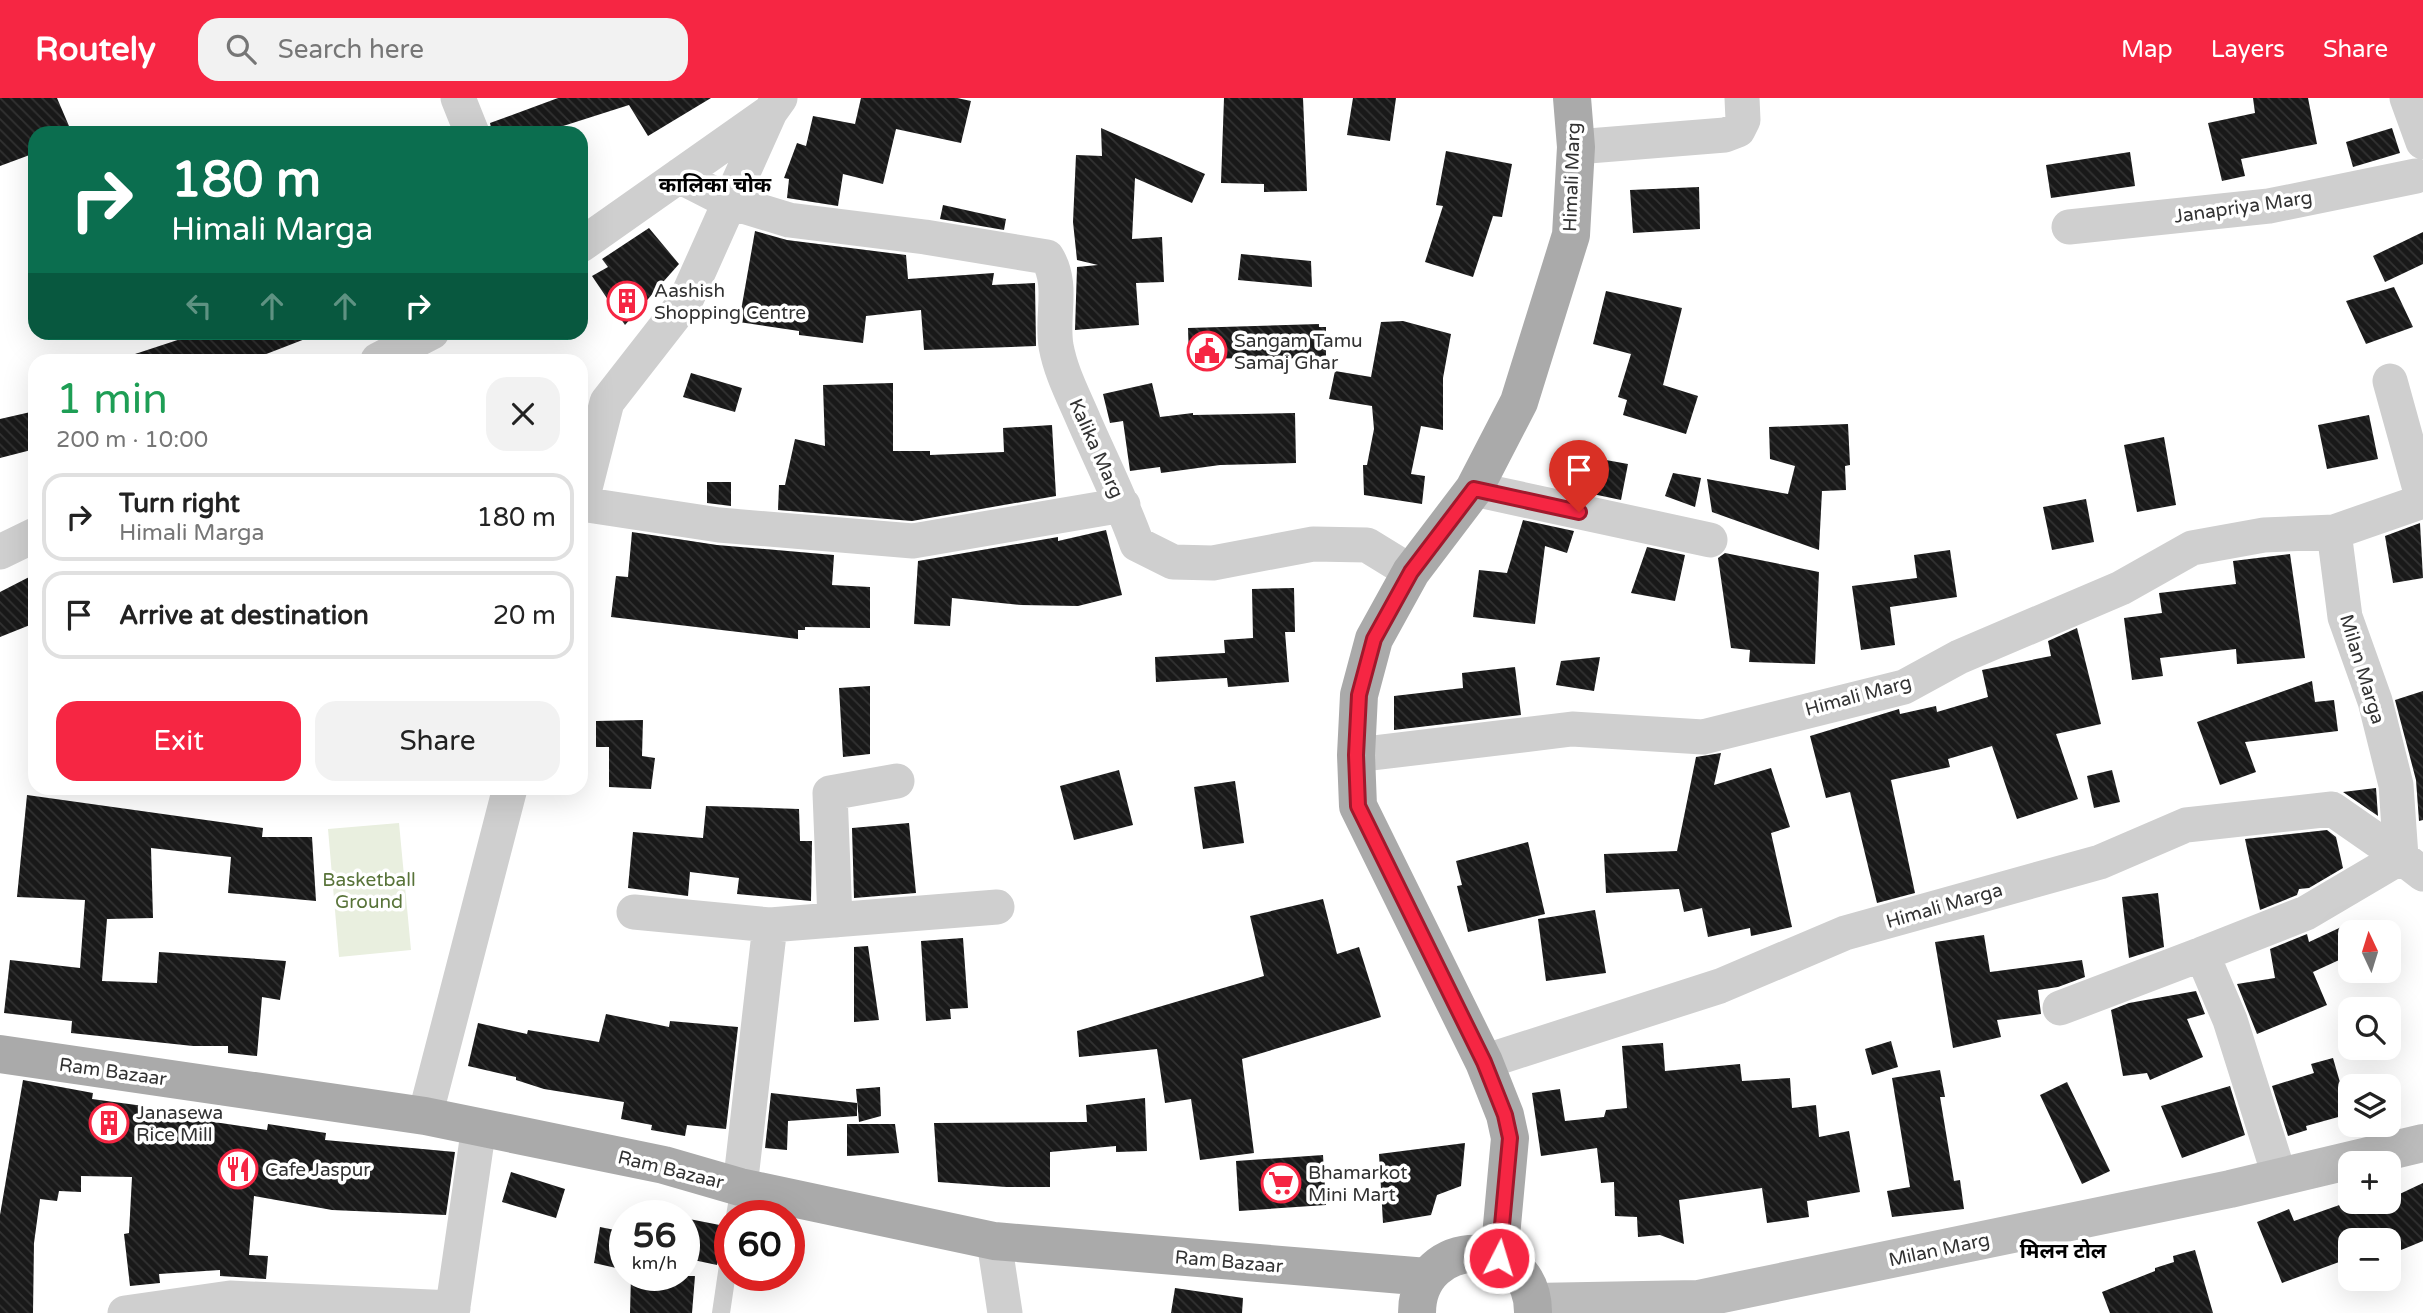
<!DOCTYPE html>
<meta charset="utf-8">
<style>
body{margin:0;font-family:"Varela Round","Noto Sans Devanagari",sans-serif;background:#f2f2f2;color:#222;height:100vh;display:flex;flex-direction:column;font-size:26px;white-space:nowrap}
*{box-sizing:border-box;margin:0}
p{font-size:23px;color:#767676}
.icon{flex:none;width:38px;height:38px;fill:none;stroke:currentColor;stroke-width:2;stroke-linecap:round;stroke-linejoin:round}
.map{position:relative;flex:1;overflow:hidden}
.details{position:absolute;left:28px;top:256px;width:560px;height:441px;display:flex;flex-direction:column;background:#fff;border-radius:21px;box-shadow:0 7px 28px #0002}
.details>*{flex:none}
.top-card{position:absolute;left:28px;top:28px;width:560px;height:214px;border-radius:21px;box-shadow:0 7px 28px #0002;background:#0b6e4f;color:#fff;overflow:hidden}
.needle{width:46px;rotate:356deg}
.buttons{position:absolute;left:2338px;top:822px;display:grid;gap:14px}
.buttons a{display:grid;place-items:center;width:63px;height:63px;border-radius:14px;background:#fff;box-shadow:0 7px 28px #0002;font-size:35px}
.speed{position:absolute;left:609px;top:1102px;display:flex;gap:14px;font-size:35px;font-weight:700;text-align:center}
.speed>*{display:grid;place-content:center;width:91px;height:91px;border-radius:50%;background:#fff;box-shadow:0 7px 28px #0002;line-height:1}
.speed small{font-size:18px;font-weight:400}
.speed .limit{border:10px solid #d22;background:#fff;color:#111}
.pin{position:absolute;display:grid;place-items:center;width:60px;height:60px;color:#fff;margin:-72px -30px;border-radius:50% 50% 50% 0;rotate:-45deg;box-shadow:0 0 7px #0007}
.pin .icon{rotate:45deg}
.me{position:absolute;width:77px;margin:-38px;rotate:5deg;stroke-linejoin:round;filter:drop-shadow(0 0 5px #0008)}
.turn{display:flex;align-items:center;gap:24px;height:147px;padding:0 28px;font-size:32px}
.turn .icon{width:91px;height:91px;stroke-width:2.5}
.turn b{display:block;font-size:49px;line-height:60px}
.lanes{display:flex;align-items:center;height:66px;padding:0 28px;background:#0003;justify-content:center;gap:35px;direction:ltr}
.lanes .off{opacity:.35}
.round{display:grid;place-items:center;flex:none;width:74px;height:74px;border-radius:21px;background:#f2f2f2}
.summary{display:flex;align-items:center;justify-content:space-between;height:119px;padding:0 28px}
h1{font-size:42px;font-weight:600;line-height:52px;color:#1e9e55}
.action{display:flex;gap:14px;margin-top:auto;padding:14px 28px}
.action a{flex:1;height:80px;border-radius:21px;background:#f62643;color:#fff;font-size:28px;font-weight:600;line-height:80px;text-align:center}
.action a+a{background:#f2f2f2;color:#222}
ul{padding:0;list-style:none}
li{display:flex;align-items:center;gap:21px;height:88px;margin:0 14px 10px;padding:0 14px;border:4px solid #e0e0e0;border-radius:21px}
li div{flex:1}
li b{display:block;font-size:26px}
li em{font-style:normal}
header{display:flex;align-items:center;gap:42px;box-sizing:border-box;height:98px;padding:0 35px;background:#f62643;color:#fff}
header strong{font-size:33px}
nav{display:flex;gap:38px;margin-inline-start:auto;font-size:24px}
.search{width:490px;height:63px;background:#f2f2f2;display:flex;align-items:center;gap:18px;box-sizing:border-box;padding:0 24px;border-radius:21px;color:#767676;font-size:26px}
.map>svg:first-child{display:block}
.park{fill:#e9efdf}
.building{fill:url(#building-back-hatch)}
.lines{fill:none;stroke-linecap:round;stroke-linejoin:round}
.service{stroke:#cfcfcf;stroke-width:18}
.minor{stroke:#cfcfcf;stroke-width:35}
.secondary{stroke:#bcbcbc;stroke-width:38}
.primary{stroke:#aaa;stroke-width:38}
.route-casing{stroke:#a0192c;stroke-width:18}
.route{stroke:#f62643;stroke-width:12}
.labels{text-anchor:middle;stroke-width:7;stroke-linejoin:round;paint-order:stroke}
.street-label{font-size:19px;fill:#323232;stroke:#fff}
.poi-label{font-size:19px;fill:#323232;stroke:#fff;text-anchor:start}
.park-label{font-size:19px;fill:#587339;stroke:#fff}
.neighbourhood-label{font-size:21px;font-weight:bold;fill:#000;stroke:#fff}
</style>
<header>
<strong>Routely</strong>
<div class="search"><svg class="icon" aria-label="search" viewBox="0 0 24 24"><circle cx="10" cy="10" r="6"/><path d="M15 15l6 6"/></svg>Search here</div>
<nav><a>Map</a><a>Layers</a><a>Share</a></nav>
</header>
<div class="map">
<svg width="2423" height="1215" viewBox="0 0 2423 1215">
<defs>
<pattern id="building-back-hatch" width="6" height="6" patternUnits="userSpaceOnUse" patternTransform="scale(1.75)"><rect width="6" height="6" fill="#191919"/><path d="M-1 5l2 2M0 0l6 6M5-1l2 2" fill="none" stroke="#323232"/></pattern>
</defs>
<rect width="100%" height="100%" fill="#fff"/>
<!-- park -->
<path class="park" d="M399 725 411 852 339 859 328 731Z"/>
<!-- building -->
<path class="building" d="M0 0H57L72 35H35V55L0 68Z
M558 0H711L648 38 629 7 560 29 562 35H492L490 25Z
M861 0H957L971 3 961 45 896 31 883 86 843 76 838 108 787 100 789 81 784 80 797 45 806 48 813 18 855 26Z
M1224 0H1303L1307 93 1264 94V86L1221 85Z
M1353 0H1396L1390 43 1347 37Z
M2253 0H2308L2317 46 2241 61 2245 78 2222 83 2208 25 2255 15Z
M1101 30 1205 76 1192 105 1135 80 1132 141 1162 139 1164 184 1136 185 1139 227 1075 232 1077 169 1098 167 1077 162 1073 124 1076 57 1102 58Z
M2392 30 2400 55 2353 69 2346 44Z
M1446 53 1512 66 1502 119 1493 118 1473 179 1425 164 1443 108 1436 107Z
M2130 54 2135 88 2051 100 2046 67Z
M1699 89 1700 131 1633 135 1630 92Z
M943 107 1006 121 1004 132 940 121Z
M649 130 679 166 625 227 592 178 608 169 602 161Z
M755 133 787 142 906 157 908 181 994 175 992 187 1035 185 1036 248 924 252 921 212 866 218 863 245 799 237V233L739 224Z
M2423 134V166L2385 184 2373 158Z
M1241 156 1311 163 1312 189 1238 182Z
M2394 189 2413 229 2366 246 2346 203Z
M1606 193 1682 210 1663 287 1698 298 1686 336 1623 317 1627 302 1618 299 1631 256 1593 246Z
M1403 223 1451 236 1443 280V332L1421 328 1411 376 1425 378 1422 406 1364 397 1363 367H1367L1374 331 1372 308 1329 301 1335 273 1371 279 1381 224Z
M1319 226V229H1326V262L1264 259 1189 262 1188 230Z
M202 234H318V236L251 262H135V256Z
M691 275 742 290 735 314 683 299Z
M893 285V353H930V357L1004 354 1003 330 1052 327 1056 398 912 423 778 412 779 387H785L795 341 825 348 823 287Z
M1152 285 1160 319 1193 315V317L1295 315 1296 365 1220 367 1161 375 1160 369 1130 373 1123 323 1110 325 1103 296Z
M35 313V351L0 360V321Z
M2369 317 2378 361 2327 371 2318 327Z
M1848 326 1850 367 1845 368 1846 392 1822 393 1819 452 1712 414 1707 381 1788 396 1795 368 1770 361 1769 329Z
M2164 339 2176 407 2137 414 2124 347Z
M1562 354 1628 366 1621 402 1555 388Z
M1673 375 1701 380 1695 409 1665 398Z
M707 384H731V408L707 405Z
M2086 401 2094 444 2052 452 2043 409Z
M1523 422 1574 433 1567 455 1545 448 1535 526 1473 519 1479 472 1507 475Z
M2420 425 2423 480 2393 485 2385 438Z
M1106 432 1122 497 1078 508 1021 507 952 500 950 528 914 526 918 463 1058 439V443Z
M632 434 717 447 834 457 832 487 870 489V530L805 529V532H798V541L611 519 616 478 628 479Z
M1647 449 1685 457 1675 503 1631 495Z
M1950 452 1957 499 1890 509 1895 547 1861 552 1852 488 1917 480 1914 457Z
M1725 455 1819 474 1815 566 1749 564 1750 552 1731 550 1718 460Z
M2290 456 2305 560 2237 566 2236 551 2160 560 2163 578 2132 582 2124 520 2162 515 2159 495 2236 486 2233 463Z
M35 476V525L0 539V494Z
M1294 490 1295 534H1285L1289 584 1228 589 1227 580 1156 584 1155 559 1225 555 1224 542 1253 540 1252 491Z
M2077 530 2101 626 2056 636 2078 701 2017 721 1992 648 1948 661 1950 669 1891 682 1915 795 1877 805 1850 694 1826 700 1810 638 1899 611 1900 616 1936 608 1937 614 1988 599 1982 572 2051 558 2048 543Z
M1600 559 1594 593 1556 587 1561 563Z
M1515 569 1521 617 1394 632V598L1463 590 1462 575Z
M2312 583 2315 604 2334 602 2338 633 2245 644 2256 674 2220 687 2197 624Z
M870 588V656L843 659 839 590Z
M2423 593V722L2419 723 2416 682 2395 602Z
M643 622 642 658 655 660 651 691 609 689V649H596V623Z
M1721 655 1714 687 1771 670 1790 729 1771 735 1792 829 1751 838 1750 830 1708 839 1702 810 1684 814 1679 791 1606 795 1604 756 1677 753 1696 659Z
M1119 672 1133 727 1074 742 1060 688Z
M2112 672 2120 704 2094 710 2087 678Z
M1235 683 1244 745 1203 751 1194 689Z
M2376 690 2378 718 2343 694Z
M27 697 263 730 262 739H312L316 803 228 795 231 759 151 750 153 820 107 821 102 883 157 885 159 854 286 863 280 902 262 899 257 958 228 955V948H193L71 935 72 923 4 915 10 862 80 870 85 802 17 799Z
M706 708 799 711 800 743H812L811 803 737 796 739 780 690 774 688 798 628 790 633 734 703 740Z
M909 725 916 795 854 800 852 730Z
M2327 732 2336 739 2343 770 2309 790 2299 791 2297 797 2260 812 2245 741Z
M1528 744 1545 816 1468 834 1457 788 1462 787 1456 763Z
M2158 795 2164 849 2129 860 2122 799Z
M1323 801 1337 856 1359 849 1381 919 1242 961 1254 1055 1200 1062 1191 1001 1165 1005 1157 951 1079 959 1077 933 1264 878 1250 818Z
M1595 812 1606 875 1546 883 1538 821Z
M2350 825V857L2313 874 2327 907 2257 936 2237 886 2275 880 2270 851 2307 836 2309 844Z
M1984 837 1990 874 2082 862 2085 879 2058 889 2038 892 2041 916 1997 922 2001 939 1953 950 1935 844Z
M963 840 968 910 950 911 951 921 926 923 921 843Z
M868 848 879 922 854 924V849Z
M2196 893 2205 916 2187 921 2203 959 2150 982 2147 975 2123 978 2111 912 2129 905Z
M606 916 669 929 670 923 738 929 726 1031 687 1027 685 1038 651 1032 652 1027 621 1021 624 1004 544 991 516 982V979L468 968 478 925 527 936 528 932 599 944Z
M1891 943 1898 969 1872 977 1865 951Z
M1663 945 1665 973 1740 966 1742 983 1790 980 1792 1010 1816 1007 1819 1039 1849 1033 1860 1094 1807 1103 1809 1119 1767 1125 1762 1090 1679 1102 1684 1146 1660 1137 1638 1139 1637 1119 1615 1118 1614 1084 1601 1085 1597 1050 1541 1058 1532 995 1560 991 1565 1023 1604 1019 1606 1012 1627 1010 1622 948Z
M2333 960 2349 1016 2306 1028 2307 1032 2288 1038 2272 988 2314 975 2311 966Z
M1940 972 1945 999H1940L1954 1083 1960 1082 1964 1111 1892 1119 1887 1093 1910 1089 1892 980Z
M23 982 93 995 92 1001 195 1015 194 1021 267 1032 268 1026 326 1035 325 1042 455 1054 446 1117 332 1112 254 1098 249 1157 268 1158 266 1181 220 1178V1172L159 1176 160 1185 130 1188 124 1136 129 1135 132 1079 81 1078V1094L59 1093 57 1103 40 1101 34 1145 33 1215H0V1117Z
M2067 984 2110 1073 2082 1086 2040 997Z
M2230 988 2245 1037 2182 1060 2161 1008Z
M880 989 881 1018 859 1024 856 991Z
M771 995 857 1005V1018L788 1023 787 1052 765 1050Z
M1145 1000 1147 1053 1116 1054V1048L1050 1054V1089H1006L938 1084 934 1025 1087 1024 1086 1007Z
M847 1026H895L899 1055 847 1058Z
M1465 1045 1461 1088 1437 1097 1431 1117 1383 1125 1379 1056Z
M1323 1057 1326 1107 1239 1113 1236 1063Z
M511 1074 565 1091 556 1120 502 1104Z
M2423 1085V1143L2389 1157V1143H2350V1160L2282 1185 2257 1124 2289 1111 2294 1123 2348 1104H2389V1101Z
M684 1120 730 1129V1143L721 1148 717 1167 684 1160Z
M600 1129 625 1134V1172L594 1165Z
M2195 1152 2213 1215H2110L2102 1194 2155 1173V1170L2174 1164 2173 1158Z
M631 1178H695L692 1215H630Z
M1175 1190 1243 1200 1242 1215H1171Z"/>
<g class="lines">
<!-- service -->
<path class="service" d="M735 1118 740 1089
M721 1215 730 1154"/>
<!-- minor -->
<path class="minor" d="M458 0 472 35
M2407 0 2423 44
M1576 49 1725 37 1738 32 1743 22 1742 0
M679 78 730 104 789 122 925 139 1047 159C1064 187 1051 217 1056 248 1061 275 1073 297 1084 323 1102 364 1122 404 1137 446L1173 464 1213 465 1313 446 1367 447 1411 474
M2069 129 2269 108 2416 78
M581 147 770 14
M378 262 432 234
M2390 283 2423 402
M1474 391 1710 442
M581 406 719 427 913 443 1123 407
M581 406 607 304 685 204 770 14 780 0
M2334 434 2345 519 2375 603 2396 687 2401 759 2423 776
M0 454 35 437
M1356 657 1572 631 1703 639 1904 589 1959 559 2121 490 2192 450 2264 437 2334 434 2423 403
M634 814 770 827 740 1089
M835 822 830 695 897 683
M770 827 997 809
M2060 910 2202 856 2230 922 2280 1080
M1484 964 1720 888 1845 835 2100 764 2186 727 2332 711 2401 759 2306 815 2202 856
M425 1018 510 690
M994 1143 1005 1215
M125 1215 230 1200 453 1210
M452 1215 479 1028"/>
<!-- secondary -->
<path class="secondary" d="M1533 1204 1698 1201 2230 1091 2423 1045"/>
<!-- primary -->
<path class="primary" d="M0 956 425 1018 664 1067 740 1089 994 1143 1427 1179
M1499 1160 1510 1040 1505 1017 1484 964 1358 708 1356 657 1359 597 1374 541 1411 474 1474 391 1519 304 1571 137 1576 49 1572 0
M1417 1215C1417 1136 1534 1136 1533 1215"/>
</g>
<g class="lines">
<defs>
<path id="route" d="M1499 1160 1510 1040 1505 1017 1484 964 1358 708 1356 657 1359 597 1374 541 1411 474 1474 391 1579 414"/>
</defs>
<!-- route casing -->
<use href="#route" class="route-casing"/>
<!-- route -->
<use href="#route" class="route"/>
</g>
<!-- icons -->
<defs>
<symbol id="building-ring" viewBox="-11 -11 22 22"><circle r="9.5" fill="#fff" stroke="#f62643" stroke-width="1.5"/><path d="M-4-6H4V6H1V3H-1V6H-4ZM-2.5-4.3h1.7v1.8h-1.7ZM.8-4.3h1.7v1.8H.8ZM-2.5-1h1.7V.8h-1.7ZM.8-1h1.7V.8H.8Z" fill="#f62643"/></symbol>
<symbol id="civic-ring" viewBox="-11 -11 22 22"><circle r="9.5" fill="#fff" stroke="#f62643" stroke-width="1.5"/><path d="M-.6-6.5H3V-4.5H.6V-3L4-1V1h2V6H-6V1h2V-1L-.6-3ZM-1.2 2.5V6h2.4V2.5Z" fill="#f62643"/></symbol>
<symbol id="restaurant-ring" viewBox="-11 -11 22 22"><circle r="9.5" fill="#fff" stroke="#f62643" stroke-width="1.5"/><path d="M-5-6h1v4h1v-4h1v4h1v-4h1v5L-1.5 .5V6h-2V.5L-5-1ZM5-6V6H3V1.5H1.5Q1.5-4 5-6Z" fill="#f62643"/></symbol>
<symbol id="supermarket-ring" viewBox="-11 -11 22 22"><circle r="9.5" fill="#fff" stroke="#f62643" stroke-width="1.5"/><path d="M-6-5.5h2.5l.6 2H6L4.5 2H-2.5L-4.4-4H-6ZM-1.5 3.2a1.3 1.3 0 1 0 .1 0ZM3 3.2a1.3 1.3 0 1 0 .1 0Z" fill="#f62643"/></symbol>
</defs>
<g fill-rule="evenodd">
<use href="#building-ring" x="605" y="181" width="44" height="44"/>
<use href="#civic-ring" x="1185" y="231" width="44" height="44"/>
<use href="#building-ring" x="87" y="1003" width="44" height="44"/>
<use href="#restaurant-ring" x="216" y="1049" width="44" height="44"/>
<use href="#supermarket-ring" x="1259" y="1063" width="44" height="44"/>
</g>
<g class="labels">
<!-- street labels -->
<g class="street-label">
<text transform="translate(1571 79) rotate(-88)" y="7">Himali Marg</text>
<text transform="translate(2243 108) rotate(-8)" y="7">Janapriya Marg</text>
<text transform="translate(1097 350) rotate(66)" y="7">Kalika Marg</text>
<text transform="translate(2363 571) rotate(73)" y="7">Milan Marga</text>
<text transform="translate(1858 597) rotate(-15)" y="7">Himali Marg</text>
<text transform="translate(1944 807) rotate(-16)" y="7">Himali Marga</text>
<text transform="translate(113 973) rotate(8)" y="7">Ram Bazaar</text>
<text transform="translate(671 1071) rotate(14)" y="7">Ram Bazaar</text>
<text transform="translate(1939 1151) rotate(-12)" y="7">Milan Marg</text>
<text transform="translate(1229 1163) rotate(5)" y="7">Ram Bazaar</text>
</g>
<!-- poi labels -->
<g class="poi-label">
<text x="654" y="199">Aashish<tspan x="654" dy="22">Shopping Centre</tspan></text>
<text x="1234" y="249">Sangam Tamu<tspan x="1234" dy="22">Samaj Ghar</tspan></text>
<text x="136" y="1021">Janasewa<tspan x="136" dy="22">Rice Mill</tspan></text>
<text x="265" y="1078">Cafe Jaspur</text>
<text x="1308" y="1081">Bhamarkot<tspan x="1308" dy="22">Mini Mart</tspan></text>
</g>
<!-- park labels -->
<g class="park-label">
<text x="369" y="788">Basketball<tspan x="369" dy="22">Ground</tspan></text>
</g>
<!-- neighbourhood labels -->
<g class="neighbourhood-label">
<text x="715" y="94">कालिका चोक</text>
<text x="2063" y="1160">मिलन टोल</text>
</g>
</g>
</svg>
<div class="buttons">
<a><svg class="needle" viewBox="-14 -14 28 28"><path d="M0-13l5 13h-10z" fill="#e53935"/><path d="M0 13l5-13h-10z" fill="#767676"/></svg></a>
<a><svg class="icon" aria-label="search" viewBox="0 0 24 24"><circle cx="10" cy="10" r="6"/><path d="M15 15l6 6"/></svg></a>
<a><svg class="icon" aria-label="layers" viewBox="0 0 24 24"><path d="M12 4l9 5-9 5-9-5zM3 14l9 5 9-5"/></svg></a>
<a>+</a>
<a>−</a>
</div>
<div class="speed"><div>56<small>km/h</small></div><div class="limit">60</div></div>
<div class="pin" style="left:1579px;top:414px;background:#d93025"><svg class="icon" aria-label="arrive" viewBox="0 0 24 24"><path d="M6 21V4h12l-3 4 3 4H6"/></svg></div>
<svg class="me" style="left:1499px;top:1160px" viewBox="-20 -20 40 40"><circle r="17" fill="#f62643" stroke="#fff" stroke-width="3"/><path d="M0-11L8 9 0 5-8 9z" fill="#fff"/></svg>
<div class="top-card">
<div class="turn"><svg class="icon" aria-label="right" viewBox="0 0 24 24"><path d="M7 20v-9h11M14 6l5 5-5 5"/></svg><div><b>180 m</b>Himali Marga</div></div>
<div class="lanes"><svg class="icon off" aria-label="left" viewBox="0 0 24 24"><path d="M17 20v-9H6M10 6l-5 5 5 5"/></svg><svg class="icon off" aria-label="ahead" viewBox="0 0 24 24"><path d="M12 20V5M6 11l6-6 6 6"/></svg><svg class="icon off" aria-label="ahead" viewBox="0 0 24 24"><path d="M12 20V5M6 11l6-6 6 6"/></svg><svg class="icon" aria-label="right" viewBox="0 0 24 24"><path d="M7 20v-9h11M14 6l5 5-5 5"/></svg></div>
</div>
<section class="details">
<div class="summary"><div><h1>1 min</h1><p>200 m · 10:00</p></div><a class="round"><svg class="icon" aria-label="close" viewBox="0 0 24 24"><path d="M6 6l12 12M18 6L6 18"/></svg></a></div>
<ul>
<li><svg class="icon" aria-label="right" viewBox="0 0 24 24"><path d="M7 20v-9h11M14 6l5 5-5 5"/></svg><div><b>Turn right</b><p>Himali Marga</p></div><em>180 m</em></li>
<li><svg class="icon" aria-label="arrive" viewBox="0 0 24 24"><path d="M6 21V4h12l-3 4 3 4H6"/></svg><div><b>Arrive at destination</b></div><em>20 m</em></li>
</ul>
<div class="action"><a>Exit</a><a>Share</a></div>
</section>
</div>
